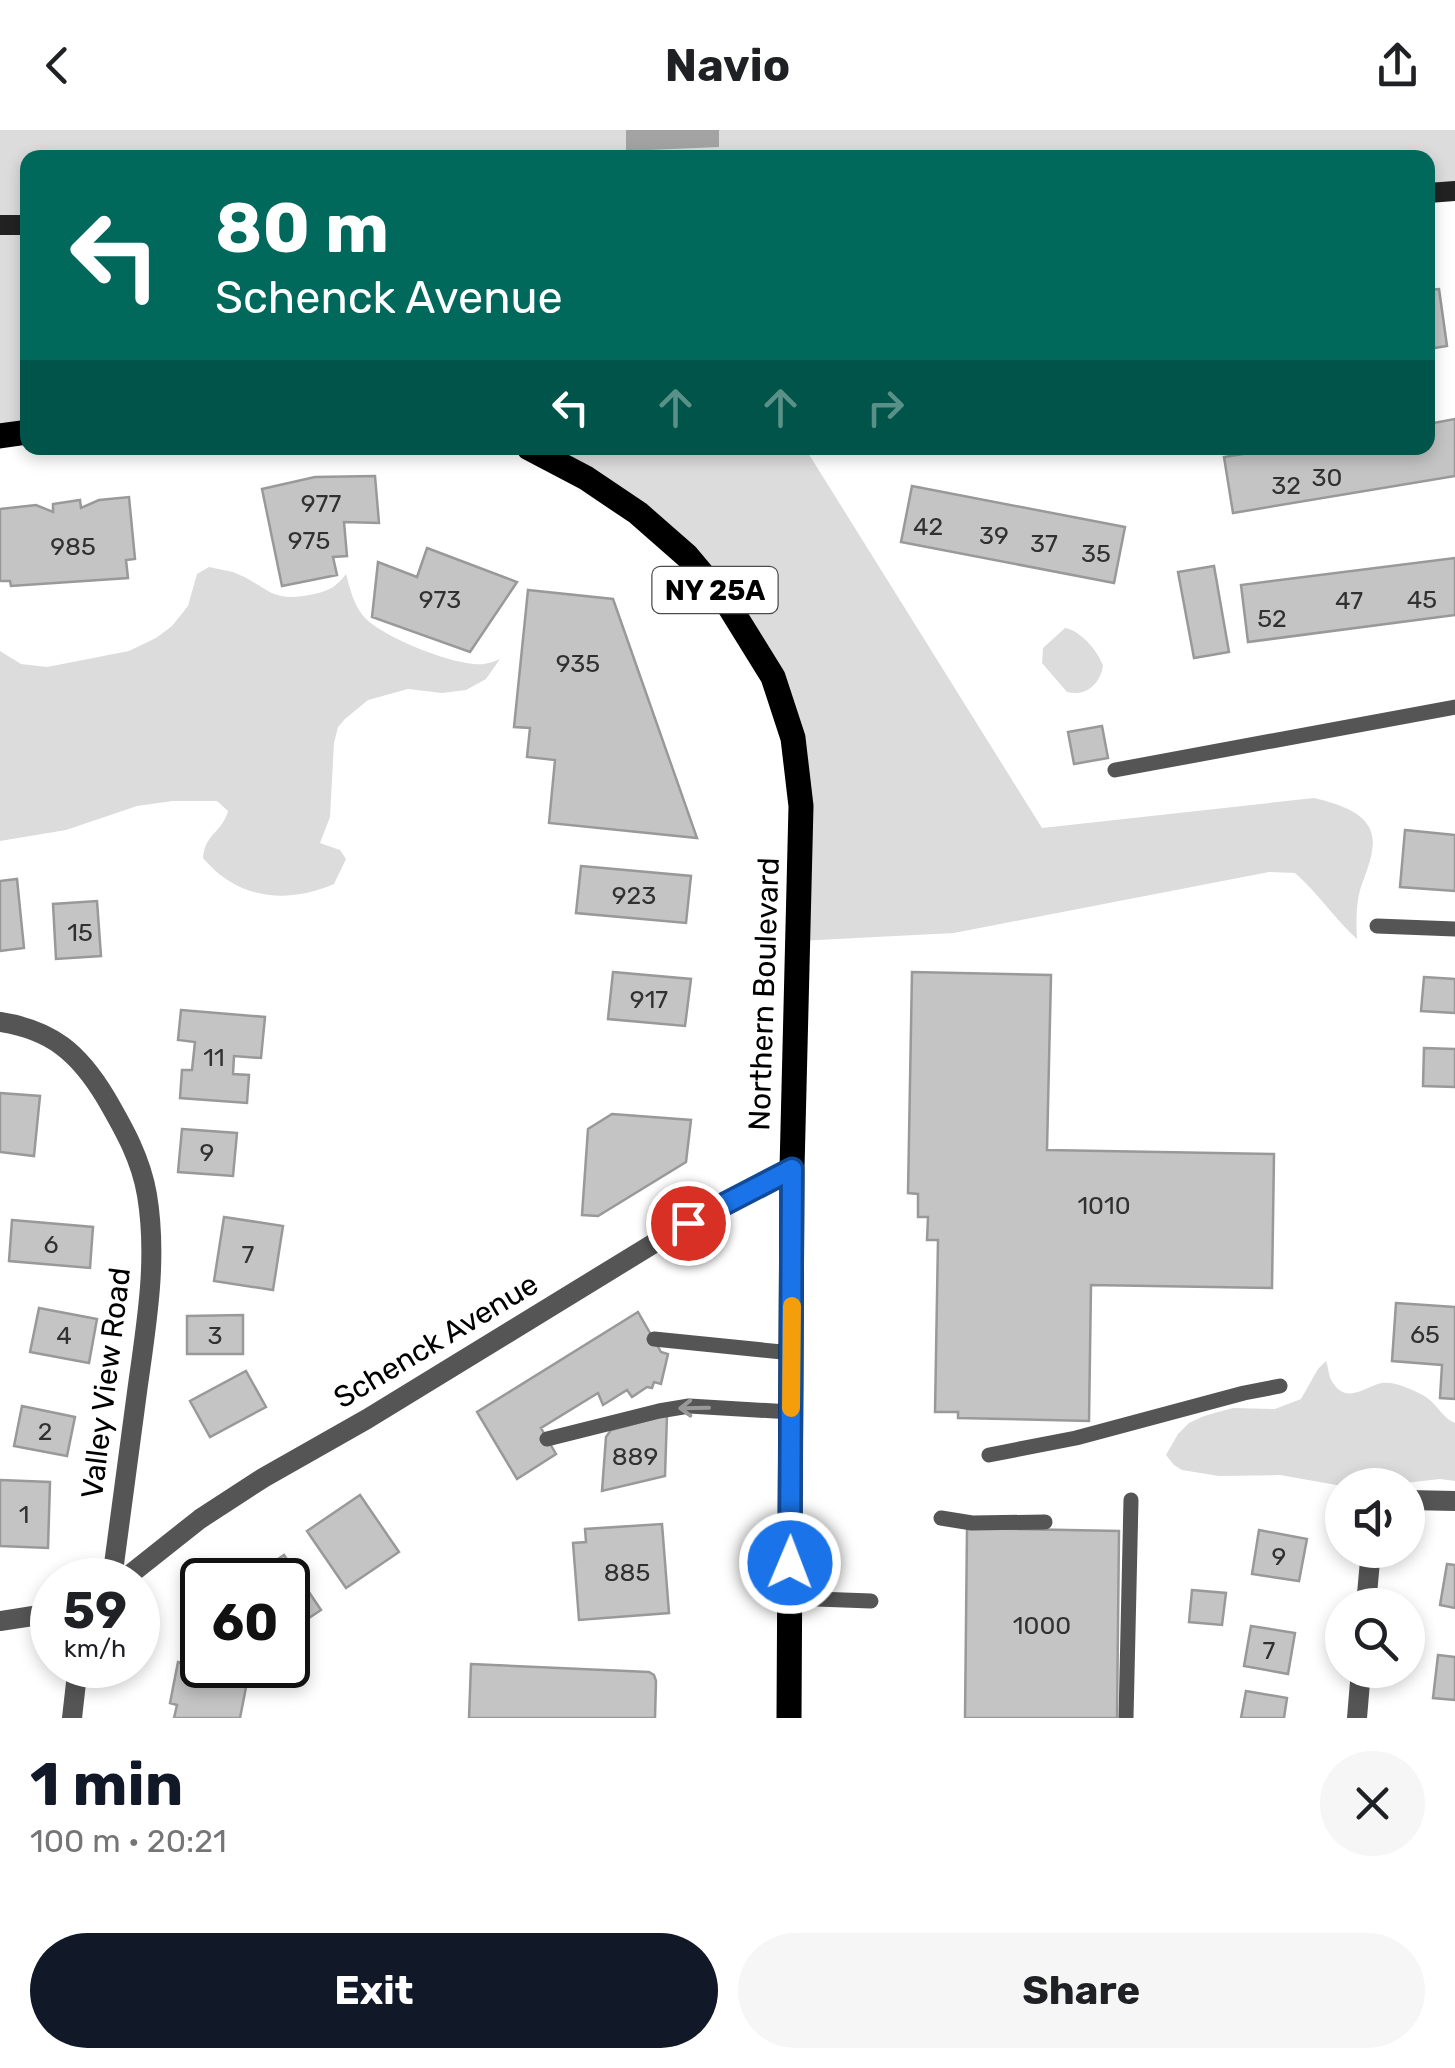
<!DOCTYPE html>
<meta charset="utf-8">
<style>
body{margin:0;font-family:Rubik,sans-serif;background:#f6f6f6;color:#202124;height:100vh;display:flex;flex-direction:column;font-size:38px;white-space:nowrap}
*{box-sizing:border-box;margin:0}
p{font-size:32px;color:#757577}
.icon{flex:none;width:55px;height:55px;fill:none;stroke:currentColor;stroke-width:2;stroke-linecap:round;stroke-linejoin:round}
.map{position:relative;height:1588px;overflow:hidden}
.panel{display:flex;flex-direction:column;background:#fff;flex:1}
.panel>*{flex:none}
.banner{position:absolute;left:20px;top:20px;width:1415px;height:305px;border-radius:20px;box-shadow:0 5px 15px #0003;background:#00695c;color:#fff;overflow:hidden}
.fabs{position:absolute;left:1325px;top:1338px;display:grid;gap:20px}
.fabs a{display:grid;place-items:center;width:100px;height:100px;border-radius:50%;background:#fff;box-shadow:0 5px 15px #0003;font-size:50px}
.speed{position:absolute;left:30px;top:1428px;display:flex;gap:20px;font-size:50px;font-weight:700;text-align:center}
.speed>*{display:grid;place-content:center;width:130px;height:130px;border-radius:50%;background:#fff;box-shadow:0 5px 15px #0003;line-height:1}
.speed small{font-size:25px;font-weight:400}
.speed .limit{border:5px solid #111;border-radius:15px;background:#fff;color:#111}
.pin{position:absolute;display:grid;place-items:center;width:85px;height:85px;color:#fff;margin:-42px;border:5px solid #fff;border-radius:50%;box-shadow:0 2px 10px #0007}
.me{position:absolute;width:110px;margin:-55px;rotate:1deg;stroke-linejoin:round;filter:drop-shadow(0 0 8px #0008)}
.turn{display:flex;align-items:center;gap:35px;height:210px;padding:0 30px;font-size:45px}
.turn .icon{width:130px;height:130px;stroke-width:2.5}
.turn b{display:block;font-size:70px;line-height:85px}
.lanes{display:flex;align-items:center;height:95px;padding:0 30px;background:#0003;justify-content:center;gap:50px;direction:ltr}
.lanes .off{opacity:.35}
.round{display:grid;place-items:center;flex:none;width:105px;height:105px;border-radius:52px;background:#f6f6f6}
.head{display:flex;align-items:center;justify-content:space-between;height:170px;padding:0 30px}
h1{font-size:60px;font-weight:700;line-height:75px;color:#111827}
.primary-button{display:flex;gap:20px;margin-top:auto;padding:20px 30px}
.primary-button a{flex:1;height:115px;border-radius:60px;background:#111827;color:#fff;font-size:40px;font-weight:700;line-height:115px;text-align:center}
.primary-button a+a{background:#f6f6f6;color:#202124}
header{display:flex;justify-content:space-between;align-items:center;height:130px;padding:0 30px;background:#fff;font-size:45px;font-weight:700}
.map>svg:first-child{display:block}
.green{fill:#dcdcdc}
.water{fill:#a3a3a3}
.building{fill:#c4c4c4;stroke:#999;stroke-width:2.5}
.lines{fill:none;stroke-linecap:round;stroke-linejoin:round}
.service{stroke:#555;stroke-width:15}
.minor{stroke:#555;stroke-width:20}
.secondary{stroke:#222;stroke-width:20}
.primary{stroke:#000;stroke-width:25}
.oneway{stroke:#999}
.route-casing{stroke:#114b97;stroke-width:25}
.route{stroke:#1a73e8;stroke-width:18}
.slow{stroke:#f59e0b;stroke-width:18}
.labels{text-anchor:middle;stroke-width:8;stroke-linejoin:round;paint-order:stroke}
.number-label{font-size:25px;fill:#313131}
.shield{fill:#fff;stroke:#4c4c4c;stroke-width:2.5}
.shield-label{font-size:28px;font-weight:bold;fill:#000}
.street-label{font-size:30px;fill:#000;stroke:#fff}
</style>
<header><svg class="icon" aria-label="back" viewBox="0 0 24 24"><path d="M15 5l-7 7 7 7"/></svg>Navio<svg class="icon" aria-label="share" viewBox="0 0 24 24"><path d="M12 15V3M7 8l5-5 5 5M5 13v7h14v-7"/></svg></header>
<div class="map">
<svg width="1455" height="1588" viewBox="0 0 1455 1588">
<rect width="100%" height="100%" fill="#fff"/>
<!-- green -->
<path class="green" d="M0 0H1455V61L1428 63V28H28L27 302 0 306Z
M529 318H805L1042 698 1314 668C1342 675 1379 685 1372 721 1370 735 1364 747 1360 760 1356 776 1356 792 1357 809 1334 788 1318 763 1295 743L1269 742 954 803 798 811 801 676 773 547 687 426Z
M209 437C217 439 225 440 233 442 269 456 269 474 314 464 329 461 337 456 346 444 350 459 354 476 365 488 385 508 456 537 484 534 490 533 495 531 500 529L486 549 466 560 442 563 408 559 368 570 345 589 338 597 334 613 330 687 320 713 340 720 346 729 334 754C287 774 238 770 203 728 205 703 222 703 228 681L217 671H173L137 676 66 700 0 711V521L21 534 47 537 129 521 156 508 172 496 188 476 197 444Z
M1065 498C1080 500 1099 522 1103 536 1100 554 1086 567 1067 562L1042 533 1043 518Z
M1326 1231C1329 1239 1328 1246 1333 1253 1348 1275 1365 1256 1382 1253 1389 1252 1398 1254 1405 1257 1415 1261 1425 1265 1432 1272 1441 1281 1444 1288 1455 1293V1351L1440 1349 1388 1355 1342 1356 1280 1345 1219 1346 1182 1340 1174 1335 1166 1325 1178 1304 1189 1293 1204 1286 1233 1278 1275 1279 1301 1269 1318 1239Z"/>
<!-- water -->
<path class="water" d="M626 0H719V17L626 21Z"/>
<!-- building -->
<path class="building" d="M1439 159 1447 216 1428 219V160Z
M1455 289V346L1233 383 1224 327 1281 318H1428V294Z
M375 346 379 393 344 392 347 426 333 427 337 445 282 456 262 359 315 347Z
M912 356 1125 397 1114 453 901 412Z
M129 367 135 429 126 430 128 448 11 456 10 451H0V379L36 375 53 382V374L80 370 81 378 99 370Z
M427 418 517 452 470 522 372 487 378 432 417 447Z
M1455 428V485L1248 512 1241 455Z
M1214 436 1229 522 1194 528 1178 442Z
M528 460 613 469 697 708 549 693 555 630 527 627 530 598 514 597Z
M1102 596 1108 628 1074 634 1068 602Z
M1405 700 1455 705V761L1400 757Z
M581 736 691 746 686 793 576 783Z
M17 749 24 818 0 821V751Z
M97 771 101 826 56 829 53 774Z
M613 842 691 849 685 896 608 889Z
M912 842 1051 845 1047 1020 1274 1024 1272 1158 1091 1155 1089 1291 958 1288V1282H935L938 1110H927L928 1087H918V1064L908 1063Z
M1424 847 1455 849V883L1421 881Z
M181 880 265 887 261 928 234 926 233 944 249 945 247 973 180 968 182 940H192L195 912 178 910Z
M1424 918 1455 919V957L1423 956Z
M0 963 40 966 34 1026 0 1022Z
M612 984 691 990 686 1032 598 1086 582 1085 588 999Z
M182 999 237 1003 233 1046 178 1042Z
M224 1087 283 1096 273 1160 214 1151Z
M12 1090 93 1097 90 1138 9 1131Z
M1396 1173 1455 1177V1269L1440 1268 1442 1235 1392 1231Z
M39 1178 97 1189 89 1233 30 1222Z
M638 1182 661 1222 668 1224 661 1254 654 1252 652 1258 647 1257 632 1267 627 1260 603 1275 598 1263 541 1298 556 1324 517 1349 477 1282Z
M243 1185V1224H187V1186Z
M246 1241 266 1277 210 1307 190 1271Z
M22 1276 75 1287 67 1326 14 1316Z
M667 1285 665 1346 602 1361 606 1307 611 1300Z
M0 1350 50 1352 48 1418 0 1416Z
M360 1365 399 1422 346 1458 307 1401Z
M662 1394 669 1483 579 1490 573 1413 586 1412 585 1399Z
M967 1398 1119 1401 1117 1588H965Z
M1259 1400 1307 1409 1299 1451 1252 1444Z
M284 1425 321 1480 288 1502V1450H247Z
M1447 1434 1455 1435V1478L1440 1475Z
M1192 1460 1226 1463 1222 1495 1189 1492Z
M1251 1496 1295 1503 1288 1544 1244 1536Z
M1438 1525 1455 1527V1570L1433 1568Z
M178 1532 248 1547 240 1588H174L177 1575 170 1573Z
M471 1534 649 1542 654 1545 656 1551 655 1588H469Z
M1246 1561 1287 1568 1284 1588H1241Z"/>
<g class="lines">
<!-- service -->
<path class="service" d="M1115 640 1455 577
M1377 796 1455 799
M654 1209 792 1223
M547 1309 659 1281 689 1276 791 1282
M989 1325 1076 1308 1244 1263 1280 1256
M941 1388 972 1393 1045 1392
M789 1468 871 1471
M1126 1588 1131 1370"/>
<!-- minor -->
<path class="minor" d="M0 892C52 900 79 923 106 968 124 999 141 1029 147 1065 158 1131 146 1196 137 1262 129 1324 120 1387 112 1450
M1408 1370 1455 1371
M123 1450 200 1389 263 1348 367 1289 661 1109 792 1039
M1366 1475 1371 1420
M0 1491 52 1483
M72 1588 78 1535
M1357 1588 1361 1540"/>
<!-- secondary -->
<path class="secondary" d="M1428 63 1455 61
M0 95H28"/>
<!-- primary -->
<path class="primary" d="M0 306 28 302
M529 318 586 348 638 383 687 426 729 476 773 547 793 608 801 676 792 1039 789 1588"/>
</g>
<!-- one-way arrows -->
<defs><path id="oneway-shaft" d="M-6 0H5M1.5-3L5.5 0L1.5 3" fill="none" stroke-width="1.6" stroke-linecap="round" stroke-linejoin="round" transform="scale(2.5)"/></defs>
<use class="oneway" href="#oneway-shaft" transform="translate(694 1278) rotate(179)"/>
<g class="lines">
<defs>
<path id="route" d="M688 1093 792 1039 790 1433"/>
</defs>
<!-- route casing -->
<use href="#route" class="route-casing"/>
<!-- route -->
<use href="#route" class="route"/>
<!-- slow -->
<path class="slow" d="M791 1278 792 1176"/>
</g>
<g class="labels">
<!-- number labels -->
<g class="number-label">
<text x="1327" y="356">30</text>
<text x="1286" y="364">32</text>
<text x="321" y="382">977</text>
<text x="928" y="405">42</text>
<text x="994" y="414">39</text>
<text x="309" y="419">975</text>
<text x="1044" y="422">37</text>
<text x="73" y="425">985</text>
<text x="1096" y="432">35</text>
<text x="440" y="478">973</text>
<text x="1422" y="478">45</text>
<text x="1349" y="479">47</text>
<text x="1272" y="497">52</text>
<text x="578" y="542">935</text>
<text x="634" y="774">923</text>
<text x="80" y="811">15</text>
<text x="649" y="878">917</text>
<text x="214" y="936">11</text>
<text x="207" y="1031">9</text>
<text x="1104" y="1084">1010</text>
<text x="51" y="1123">6</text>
<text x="248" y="1133">7</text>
<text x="1425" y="1213">65</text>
<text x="64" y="1214">4</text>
<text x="215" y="1214">3</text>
<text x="45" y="1310">2</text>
<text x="635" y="1335">889</text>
<text x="24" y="1393">1</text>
<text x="1279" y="1435">9</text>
<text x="627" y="1451">885</text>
<text x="1042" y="1504">1000</text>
<text x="1269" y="1529">7</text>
</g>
<!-- shield labels -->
<rect class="shield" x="652.5" y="437" width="125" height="46" rx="8"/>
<g class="shield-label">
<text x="715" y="470">NY 25A</text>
</g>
<!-- street labels -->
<g class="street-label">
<text transform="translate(764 864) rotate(-88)" y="10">Northern Boulevard</text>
<text transform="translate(436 1211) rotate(-31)" y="10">Schenck Avenue</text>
<text transform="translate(106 1253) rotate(-83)" y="10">Valley View Road</text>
</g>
</g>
</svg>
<div class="fabs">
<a><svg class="icon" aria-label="sound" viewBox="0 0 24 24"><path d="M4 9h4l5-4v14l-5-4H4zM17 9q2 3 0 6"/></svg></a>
<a><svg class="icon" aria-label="search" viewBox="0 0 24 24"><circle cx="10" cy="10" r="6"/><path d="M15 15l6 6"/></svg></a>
</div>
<div class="speed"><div>59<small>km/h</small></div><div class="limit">60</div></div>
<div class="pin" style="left:688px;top:1093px;background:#d93025"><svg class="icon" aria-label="arrive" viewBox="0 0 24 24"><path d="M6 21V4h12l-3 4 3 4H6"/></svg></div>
<svg class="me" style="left:790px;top:1433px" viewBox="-20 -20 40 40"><circle r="17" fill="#1a73e8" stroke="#fff" stroke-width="3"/><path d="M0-11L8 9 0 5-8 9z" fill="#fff"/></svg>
<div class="banner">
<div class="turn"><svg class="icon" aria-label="left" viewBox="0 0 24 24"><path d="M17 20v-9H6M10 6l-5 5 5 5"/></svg><div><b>80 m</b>Schenck Avenue</div></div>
<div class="lanes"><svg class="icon" aria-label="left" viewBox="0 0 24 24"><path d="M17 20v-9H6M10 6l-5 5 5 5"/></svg><svg class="icon off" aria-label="ahead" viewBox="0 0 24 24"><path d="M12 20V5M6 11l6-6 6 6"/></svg><svg class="icon off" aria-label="ahead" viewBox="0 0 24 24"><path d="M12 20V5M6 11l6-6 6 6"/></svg><svg class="icon off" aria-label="right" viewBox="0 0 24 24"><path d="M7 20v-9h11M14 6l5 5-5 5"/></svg></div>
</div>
</div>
<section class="panel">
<div class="head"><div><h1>1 min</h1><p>100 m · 20:21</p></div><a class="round"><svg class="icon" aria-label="close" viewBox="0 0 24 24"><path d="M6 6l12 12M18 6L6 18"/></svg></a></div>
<div class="primary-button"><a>Exit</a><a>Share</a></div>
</section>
